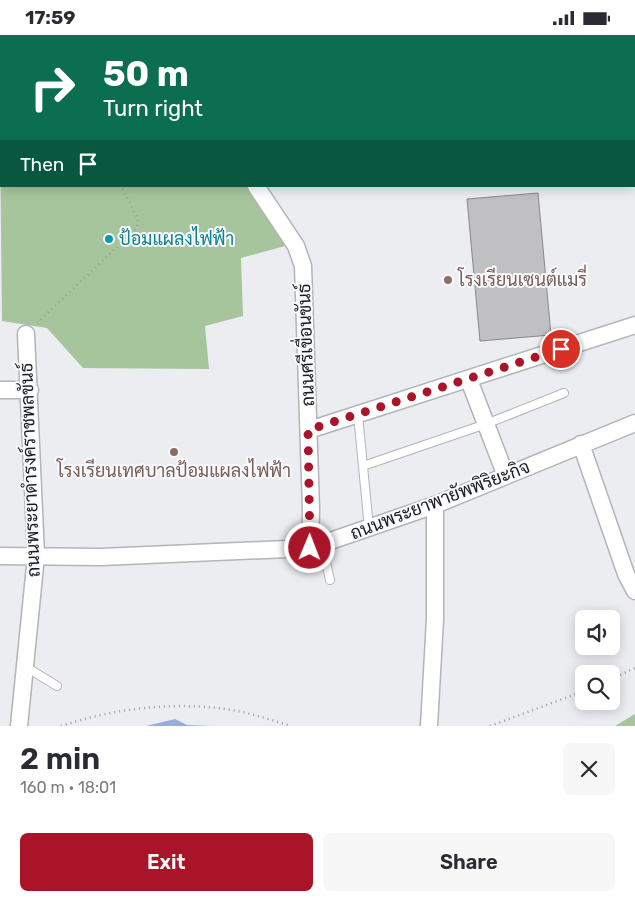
<!DOCTYPE html>
<meta charset="utf-8">
<style>
body{margin:0;font-family:Rubik,Sarabun,sans-serif;background:#f7f7f7;color:#2b2b33;height:100vh;display:flex;flex-direction:column;font-size:19px;white-space:nowrap}
*{box-sizing:border-box;margin:0}
p{font-size:16px;color:#7c7c81}
.icon{flex:none;width:28px;height:28px;fill:none;stroke:currentColor;stroke-width:2;stroke-linecap:round;stroke-linejoin:round}
.map{position:relative;height:691px;overflow:hidden}
.side{display:flex;flex-direction:column;background:#fff;flex:1}
.side>*{flex:none}
.banner{position:absolute;left:0px;top:0px;width:635px;height:152px;box-shadow:0 2px 12px #0003;background:#0b6e4f;color:#fff;overflow:hidden}
.fabs{position:absolute;left:575px;top:575px;display:grid;gap:10px}
.fabs a{display:grid;place-items:center;width:45px;height:45px;border-radius:8px;background:#fff;box-shadow:0 2px 12px #0003;font-size:25px}
.pin{position:absolute;display:grid;place-items:center;width:42px;height:42px;color:#fff;margin:-21px;border:2px solid #fff;border-radius:50%;box-shadow:0 1px 5px #0007}
.me{position:absolute;width:55px;margin:-28px;rotate:1deg;stroke-linejoin:round;filter:drop-shadow(0 0 4px #0008)}
.turn{display:flex;align-items:center;gap:18px;height:105px;padding:0 20px;font-size:22px}
.turn .icon{width:65px;height:65px;stroke-width:2.5}
.turn b{display:block;font-size:35px;line-height:42px}
.then{display:flex;align-items:center;height:48px;padding:0 20px;background:#0003;gap:10px;font-size:19px}
.round{display:grid;place-items:center;flex:none;width:52px;height:52px;border-radius:8px;background:#f7f7f7}
.overview{display:flex;align-items:center;justify-content:space-between;height:85px;padding:0 20px}
h1{font-size:30px;font-weight:600;line-height:38px}
.cta{display:flex;gap:10px;margin-top:auto;padding:10px 20px}
.cta a{flex:1;height:58px;border-radius:8px;background:#aa1428;color:#fff;font-size:20px;font-weight:600;line-height:58px;text-align:center}
.cta a+a{background:#f7f7f7;color:#2b2b33}
.status{display:flex;justify-content:space-between;align-items:center;height:35px;padding:0 25px;background:#fff;direction:ltr}
.status svg{height:14px;fill:currentColor}
.map>svg:first-child{display:block}
.green{fill:#a7c59c}
.water{fill:#97aeda}
.building{fill:#c0bfc2;stroke:#88888a}
.lines{fill:none;stroke-linecap:round;stroke-linejoin:round}
.lane-casing{stroke:#b2b4b6;stroke-width:10}
.street-casing{stroke:#b2b4b6;stroke-width:19}
.path{stroke:#9c9da0;stroke-width:2.5;stroke-dasharray:1 4;stroke-linecap:butt}
.lane{stroke:#fff;stroke-width:8}
.street{stroke:#fff;stroke-width:16}
.route{stroke:#aa1428;stroke-width:9;stroke-dasharray:0 16.2}
.culture-dot{fill:#0f9aa8;stroke:#f9fafd;stroke-width:2}
.education-dot{fill:#8d6e63;stroke:#f9fafd;stroke-width:2}
.labels{text-anchor:middle;stroke-width:4;stroke-linejoin:round;paint-order:stroke}
.culture-label{font-size:18px;fill:#0d838f;stroke:#f9fafd;text-anchor:start}
.education-label{font-size:18px;fill:#785e54;stroke:#f9fafd;text-anchor:start}
.street-label{font-size:18px;fill:#1c1c1d;stroke:#f9fafd}
</style>
<div class="status"><b>17:59</b><svg viewBox="0 0 49 12"><path d="M0 12V9h3v3zM5 12V6h3v6zM10 12V3h3v9zM15 12V0h3v12zM26 1h20v11H26zM47 4h2v5h-2z"/></svg></div>
<div class="map">
<svg width="635" height="691" viewBox="0 0 635 691">
<rect width="100%" height="100%" fill="#ebedf0"/>
<!-- green -->
<path class="green" d="M0 0H169V1H1V16Z
M0 101 1 151H251L285 211 241 223 243 281 205 291 209 334 83 333 47 293 2 286Z
M635 679V691H615Z"/>
<!-- water -->
<path class="water" d="M175 684 187 690 211 691H146Z"/>
<!-- building -->
<path class="building" d="M634 50H635L634 104Z
M538 158 551 300 480 306 467 164Z"/>
<g class="lines">
<defs>
<path id="lane" d="M634 8H635
M634 125H635
M358 380 369 493
M363 431 486 389 564 358
M322 510 330 545
M26 632 57 651"/>
<path id="street" d="M478 0 481 1
M306 1 315 0
M0 27H1
M256 151 296 211 303 231 311 474 310 513
M469 345 506 441
M0 355H30
M309 395 635 290
M581 409 626 539 635 556
M0 521 101 522 310 513 435 470 635 388
M19 691 36 521 26 299
M429 691 435 584V470"/>
</defs>
<!-- lane casing -->
<use href="#lane" class="lane-casing"/>
<!-- street casing -->
<use href="#street" class="street-casing"/>
<!-- path -->
<path class="path" d="M37 288 137 193 138 184 121 151
M611 644 635 633
M61 691C119 672 183 665 243 677 259 681 275 686 291 691
M490 691 584 656"/>
<!-- lane -->
<use href="#lane" class="lane"/>
<!-- street -->
<use href="#street" class="street"/>
</g>
<g class="lines">
<!-- route -->
<path class="route" d="M310 513 308 395 561 314"/>
</g>
<!-- markers -->
<circle class="culture-dot" cx="109" cy="204" r="5"/>
<g class="education-dot">
<circle cx="448" cy="245" r="5"/>
<circle cx="174" cy="417" r="5"/>
</g>
<g class="labels">
<!-- culture labels -->
<g class="culture-label">
<text x="119" y="210">ป้อมแผลงไฟฟ้า</text>
</g>
<!-- education labels -->
<g class="education-label">
<text x="458" y="251">โรงเรียนเซนต์แมรี่</text>
<text x="174" y="442" text-anchor="middle">โรงเรียนเทศบาลป้อมแผลงไฟฟ้า</text>
</g>
<!-- street labels -->
<g class="street-label">
<text transform="translate(306 310) rotate(-92)" y="6">ถนนศรีเขื่อนขันธ์</text>
<text transform="translate(30 435) rotate(-92)" y="6">ถนนพระยาดำรงค์ราชพลขันธ์</text>
<text transform="translate(440 465) rotate(-21)" y="6">ถนนพระยาพายัพพิริยะกิจ</text>
</g>
</g>
</svg>
<div class="fabs">
<a><svg class="icon" aria-label="sound" viewBox="0 0 24 24"><path d="M4 9h4l5-4v14l-5-4H4zM17 9q2 3 0 6"/></svg></a>
<a><svg class="icon" aria-label="search" viewBox="0 0 24 24"><circle cx="10" cy="10" r="6"/><path d="M15 15l6 6"/></svg></a>
</div>
<div class="pin" style="left:561px;top:314px;background:#d93025"><svg class="icon" aria-label="arrive" viewBox="0 0 24 24"><path d="M6 21V4h12l-3 4 3 4H6"/></svg></div>
<svg class="me" style="left:310px;top:513px" viewBox="-20 -20 40 40"><circle r="17" fill="#aa1428" stroke="#fff" stroke-width="3"/><path d="M0-11L8 9 0 5-8 9z" fill="#fff"/></svg>
<div class="banner">
<div class="turn"><svg class="icon" aria-label="right" viewBox="0 0 24 24"><path d="M7 20v-9h11M14 6l5 5-5 5"/></svg><div><b>50 m</b>Turn right</div></div>
<div class="then">Then<svg class="icon" aria-label="arrive" viewBox="0 0 24 24"><path d="M6 21V4h12l-3 4 3 4H6"/></svg></div>
</div>
</div>
<section class="side">
<div class="overview"><div><h1>2 min</h1><p>160 m · 18:01</p></div><a class="round"><svg class="icon" aria-label="close" viewBox="0 0 24 24"><path d="M6 6l12 12M18 6L6 18"/></svg></a></div>
<div class="cta"><a>Exit</a><a>Share</a></div>
</section>
